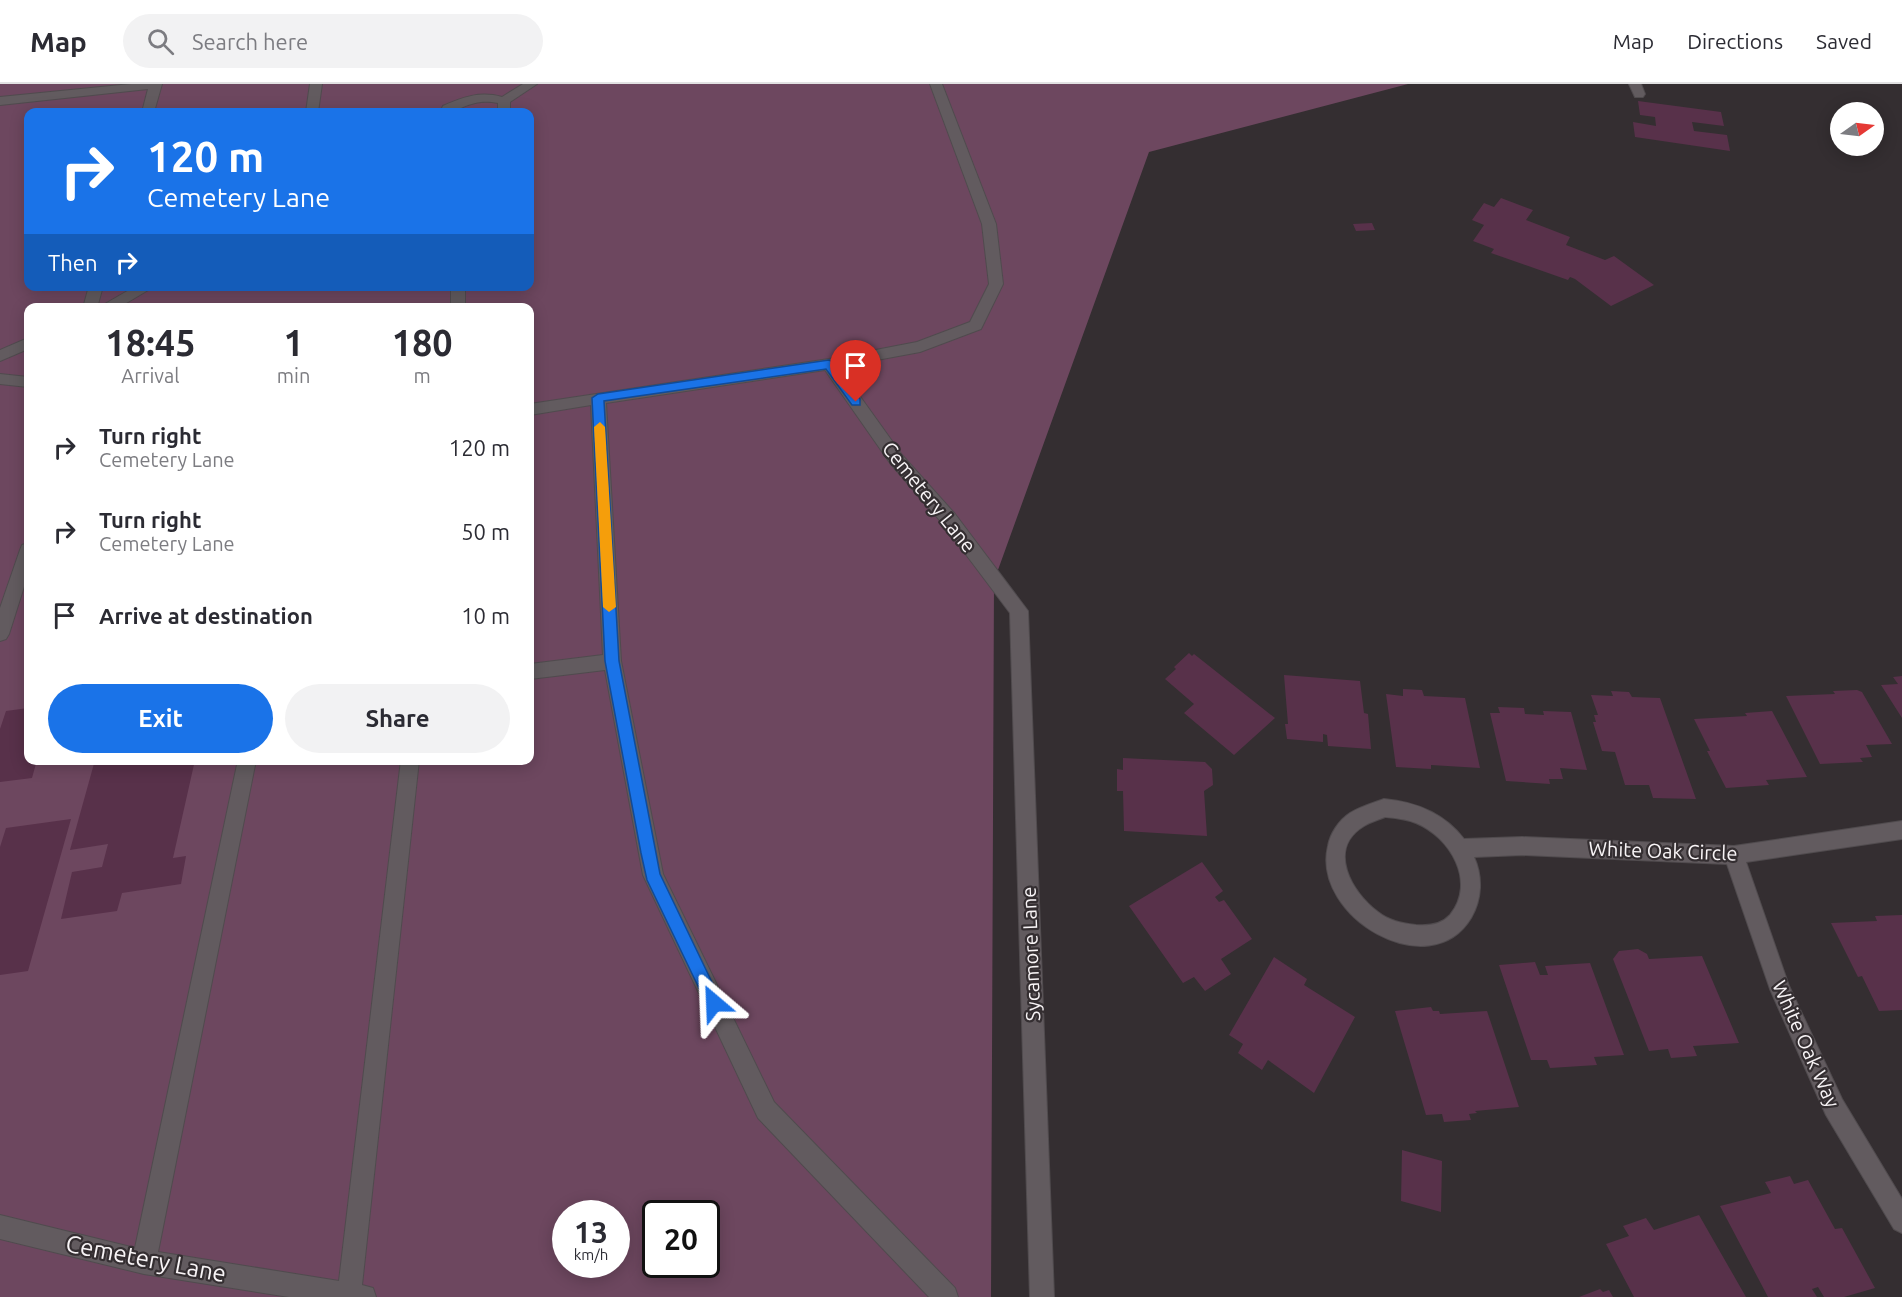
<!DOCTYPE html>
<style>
body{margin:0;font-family:Ubuntu,sans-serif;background:#f2f2f3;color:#2b2b33;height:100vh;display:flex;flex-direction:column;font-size:22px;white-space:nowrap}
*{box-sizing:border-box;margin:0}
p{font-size:20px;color:#7c7c81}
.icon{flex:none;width:33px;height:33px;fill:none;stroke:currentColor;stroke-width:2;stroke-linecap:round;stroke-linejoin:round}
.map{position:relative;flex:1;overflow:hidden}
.sheet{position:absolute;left:24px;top:219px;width:510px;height:462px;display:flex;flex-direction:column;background:#fff;border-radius:12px;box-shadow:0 3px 15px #0003}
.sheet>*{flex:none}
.top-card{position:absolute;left:24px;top:24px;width:510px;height:183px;border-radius:12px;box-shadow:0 3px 15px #0003;background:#1a73e8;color:#fff;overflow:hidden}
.needle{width:39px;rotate:76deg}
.buttons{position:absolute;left:1830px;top:18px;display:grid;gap:12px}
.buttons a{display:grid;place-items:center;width:54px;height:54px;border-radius:50%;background:#fff;box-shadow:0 3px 15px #0003;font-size:30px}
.speed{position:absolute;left:552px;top:1116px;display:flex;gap:12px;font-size:30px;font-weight:700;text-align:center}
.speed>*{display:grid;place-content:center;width:78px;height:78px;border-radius:50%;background:#fff;box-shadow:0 3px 15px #0003;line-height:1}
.speed small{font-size:15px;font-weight:400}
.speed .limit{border:3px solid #111;border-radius:9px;background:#fff;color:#111}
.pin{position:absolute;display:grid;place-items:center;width:51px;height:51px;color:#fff;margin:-62px -26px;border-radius:50% 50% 50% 0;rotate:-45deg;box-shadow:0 0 6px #0007}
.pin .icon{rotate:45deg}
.me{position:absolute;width:66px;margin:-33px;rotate:334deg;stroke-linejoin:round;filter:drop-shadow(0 0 4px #0008)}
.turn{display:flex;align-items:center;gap:21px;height:126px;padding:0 24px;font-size:27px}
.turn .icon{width:78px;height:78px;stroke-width:2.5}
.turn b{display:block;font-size:42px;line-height:51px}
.then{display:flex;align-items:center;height:57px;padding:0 24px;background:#0003;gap:12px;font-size:22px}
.eta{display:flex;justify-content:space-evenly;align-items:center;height:102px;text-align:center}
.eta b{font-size:36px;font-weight:700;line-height:42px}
.primary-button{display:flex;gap:12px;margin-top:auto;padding:12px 24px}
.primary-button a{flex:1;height:69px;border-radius:36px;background:#1a73e8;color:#fff;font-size:24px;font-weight:700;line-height:69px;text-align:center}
.primary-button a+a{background:#f2f2f3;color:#2b2b33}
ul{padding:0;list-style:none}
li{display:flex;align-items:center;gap:18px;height:84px;padding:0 24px}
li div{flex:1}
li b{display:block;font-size:22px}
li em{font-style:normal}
header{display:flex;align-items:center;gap:36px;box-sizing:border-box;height:84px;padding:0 30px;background:#fff;border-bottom:2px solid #e1e1e2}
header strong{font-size:28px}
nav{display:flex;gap:33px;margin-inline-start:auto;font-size:21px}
.search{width:420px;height:54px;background:#f2f2f3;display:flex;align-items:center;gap:15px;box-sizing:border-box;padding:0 21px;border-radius:33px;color:#7c7c81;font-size:22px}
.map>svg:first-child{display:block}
.green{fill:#6d475f;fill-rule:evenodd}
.building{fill:#58314a}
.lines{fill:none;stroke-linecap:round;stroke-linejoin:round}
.minor-casing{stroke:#504b4e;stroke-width:2}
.minor{fill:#625b5f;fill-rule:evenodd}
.route{fill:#1a73e8;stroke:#114b97;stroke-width:1.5}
.slow{fill:#f59e0b}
.labels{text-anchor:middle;stroke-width:4.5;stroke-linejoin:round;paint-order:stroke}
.street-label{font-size:20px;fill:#f8f4f6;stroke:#342e31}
.near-street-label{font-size:24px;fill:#f8f4f6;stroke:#342e31}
</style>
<header>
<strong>Map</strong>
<div class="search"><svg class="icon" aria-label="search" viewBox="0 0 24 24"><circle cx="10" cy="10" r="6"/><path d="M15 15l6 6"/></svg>Search here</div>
<nav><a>Map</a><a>Directions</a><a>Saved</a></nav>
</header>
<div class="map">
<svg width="1902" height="1213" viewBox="0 0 1902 1213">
<rect width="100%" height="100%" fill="#342e31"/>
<!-- green -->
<path class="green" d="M0 0H1408L1149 68 994 497 991 1213H0ZM28 28H530V202H28ZM28 224H530V676H28ZM566 1130H616V1180H566ZM656 1130H706V1180H656Z"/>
<!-- building -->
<path class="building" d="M1638 17 1721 28 1724 42 1692 38 1694 47 1727 51 1730 67 1635 53 1633 38 1656 42 1655 33 1640 31Z
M1501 114 1533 126 1526 136 1570 153 1566 161 1605 176 1614 172 1654 201 1611 222 1575 195 1570 193 1568 196 1491 169 1494 165 1473 157 1484 141 1472 136 1484 119 1494 123Z
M1372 139 1375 146 1356 147 1353 140Z
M1189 569 1192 572 1194 570 1275 634 1234 671 1184 629 1194 620 1165 595 1176 585 1174 583Z
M1284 591 1360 597 1364 629 1368 630 1371 665 1328 662 1327 651 1323 650V658L1287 655 1285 640H1288Z
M1902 592V634L1881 601 1898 600 1893 593Z
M1403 605 1422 606 1424 612 1465 614 1480 684 1431 681V685L1396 683 1386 610 1403 612Z
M1857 606 1862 608 1892 660 1866 661 1872 673 1860 674 1863 678 1820 680 1786 612 1835 610 1833 607Z
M1611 607 1629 608 1632 613 1660 614 1696 715 1653 714 1649 701H1625L1615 668 1602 667 1593 638H1596L1594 631H1598L1591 611 1613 612Z
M1498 623 1524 624 1525 630 1544 631 1543 627 1571 628 1587 686 1560 684 1563 695H1549L1550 700 1506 697 1490 629H1500Z
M28 624V676H37L32 694 0 698V645L6 627Z
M1772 627 1807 693 1766 696 1769 701 1726 704 1707 667H1710L1694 635 1747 632 1745 629Z
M1123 674 1205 678 1212 685 1213 701 1204 707 1207 752 1124 747 1123 707H1117V685L1123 686Z
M95 676H195L173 774 186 772 181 800 122 809 117 827 61 835 72 788 102 783 108 760 70 766Z
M71 735 28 887 0 891V763L6 744Z
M1202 778 1223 807 1215 813 1219 818 1224 816 1252 855 1221 875 1231 890 1205 907 1194 893 1183 899 1129 822Z
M1902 831V926L1879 927 1862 892 1858 893 1831 839 1877 837 1875 832Z
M1638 865 1647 870 1649 875 1702 872 1739 959 1693 962 1697 972 1671 974 1668 965 1649 967 1613 875 1619 867Z
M1274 873 1307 895 1304 901 1355 933 1314 1009 1268 976 1262 986 1238 969 1243 960 1229 951Z
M1535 878 1540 891H1548L1545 882 1590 879 1624 971 1594 973 1597 981 1550 984 1547 976H1531L1499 881Z
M1431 923 1433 927H1439L1440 930 1487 927 1519 1023 1475 1027 1477 1029 1469 1030 1471 1036 1444 1038 1442 1030 1426 1031 1395 927Z
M1402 1066 1442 1077 1441 1128 1401 1117Z
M1790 1092 1794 1100 1808 1096 1835 1145 1842 1144 1875 1204 1844 1213H1824L1818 1203 1812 1205 1817 1213H1768L1720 1122 1771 1109 1765 1098Z
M1699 1131 1746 1213H1634L1606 1160 1629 1152 1623 1142 1646 1134 1654 1146Z
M1600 1205 1603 1208 1609 1206 1613 1213H1579Z"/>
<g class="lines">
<defs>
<path id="minor" d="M131 0H162L154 28H142L148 5 0 21V13Z
M310 0H322L318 28H306Z
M523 0H537L510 18V28H498V19C469 13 460 30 440 28L443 22C463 13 480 7 502 13Z
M930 0H942L996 140 1003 200 981 245 920 268 839 283 902 371 955 430 1028 527 1054 1213H1030L1010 529 943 440 890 379 825 286 606 319 621 577 663 790 774 1018 955 1204 958 1213H929L758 1034 643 791 605 586 530 595V580L603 571 591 321 530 331V320L829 275 917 258 970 238 989 200 982 140Z
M1629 0H1641L1645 10 1643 13H1635Z
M89 202H103L97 224H83Z
M136 202H155L118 224H98Z
M451 202H465V224H451Z
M28 254V265L0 277V266Z
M0 290 28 293V303L0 300Z
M28 459V490L9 550 6 555 0 557V524L20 466 22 461Z
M238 676H256L158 1168 339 1197 401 676H419L362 1201 373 1204 376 1213H289L144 1190 0 1155V1131L135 1164Z
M1384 715C1416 718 1444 729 1464 755L1522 753 1734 762 1902 737V755L1746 778 1789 902 1842 1015 1902 1115V1149L1894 1145 1826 1031 1770 905 1727 780 1522 771 1474 773C1483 793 1482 815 1471 834 1430 902 1311 833 1328 762 1330 750 1339 736 1350 729 1360 723 1373 719 1384 715ZM1385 733C1395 734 1406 735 1416 739 1450 753 1477 798 1450 831 1441 841 1428 842 1416 841 1402 839 1389 837 1378 828 1352 809 1326 765 1364 742 1370 738 1378 736 1385 733Z"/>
</defs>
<!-- minor casing -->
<use href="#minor" class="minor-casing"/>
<!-- minor -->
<use href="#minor" class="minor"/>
</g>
<!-- route -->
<path class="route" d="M829 276 833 278 860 315V321H852L826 285 604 317 619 577 656 769 660 790 722 919 720 925 714 927 709 925 647 796 641 769 605 577 592 314 598 310Z"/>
<!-- slow -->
<path class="slow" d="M600 338 605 343 616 523 609 528 603 523 594 343Z"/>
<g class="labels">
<!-- street labels -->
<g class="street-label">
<text transform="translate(929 413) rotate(51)" y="7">Cemetery Lane</text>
<text transform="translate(1663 767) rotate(2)" y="7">White Oak Circle</text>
<text transform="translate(1031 870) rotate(-92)" y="7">Sycamore Lane</text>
<text transform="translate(1806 960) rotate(66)" y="7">White Oak Way</text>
</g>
<!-- near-street labels -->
<g class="near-street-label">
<text transform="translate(146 1175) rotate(11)" y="8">Cemetery Lane</text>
</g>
</g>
</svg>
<div class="buttons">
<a><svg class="needle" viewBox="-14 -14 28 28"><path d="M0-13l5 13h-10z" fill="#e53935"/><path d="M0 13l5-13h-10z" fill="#7c7c81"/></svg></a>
</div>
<div class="speed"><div>13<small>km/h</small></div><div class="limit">20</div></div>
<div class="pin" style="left:856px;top:318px;background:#d93025"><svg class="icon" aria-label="arrive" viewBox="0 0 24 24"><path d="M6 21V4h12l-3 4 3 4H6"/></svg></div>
<svg class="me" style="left:714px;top:919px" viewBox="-20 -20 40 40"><path d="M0-17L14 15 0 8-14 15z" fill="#1a73e8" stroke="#fff" stroke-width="4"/></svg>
<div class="top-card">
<div class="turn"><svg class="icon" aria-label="right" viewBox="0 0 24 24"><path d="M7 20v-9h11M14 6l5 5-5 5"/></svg><div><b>120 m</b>Cemetery Lane</div></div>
<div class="then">Then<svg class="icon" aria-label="right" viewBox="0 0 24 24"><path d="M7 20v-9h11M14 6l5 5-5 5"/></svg></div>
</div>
<section class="sheet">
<div class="eta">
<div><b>18:45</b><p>Arrival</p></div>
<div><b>1</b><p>min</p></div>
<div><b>180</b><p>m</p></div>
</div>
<ul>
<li><svg class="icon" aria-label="right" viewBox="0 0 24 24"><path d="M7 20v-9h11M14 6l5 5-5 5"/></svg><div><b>Turn right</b><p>Cemetery Lane</p></div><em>120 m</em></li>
<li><svg class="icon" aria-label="right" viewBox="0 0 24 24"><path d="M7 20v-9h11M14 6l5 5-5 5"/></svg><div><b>Turn right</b><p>Cemetery Lane</p></div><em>50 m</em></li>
<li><svg class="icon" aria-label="arrive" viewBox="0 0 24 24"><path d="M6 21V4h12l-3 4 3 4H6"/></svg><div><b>Arrive at destination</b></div><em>10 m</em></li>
</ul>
<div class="primary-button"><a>Exit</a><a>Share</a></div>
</section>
</div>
